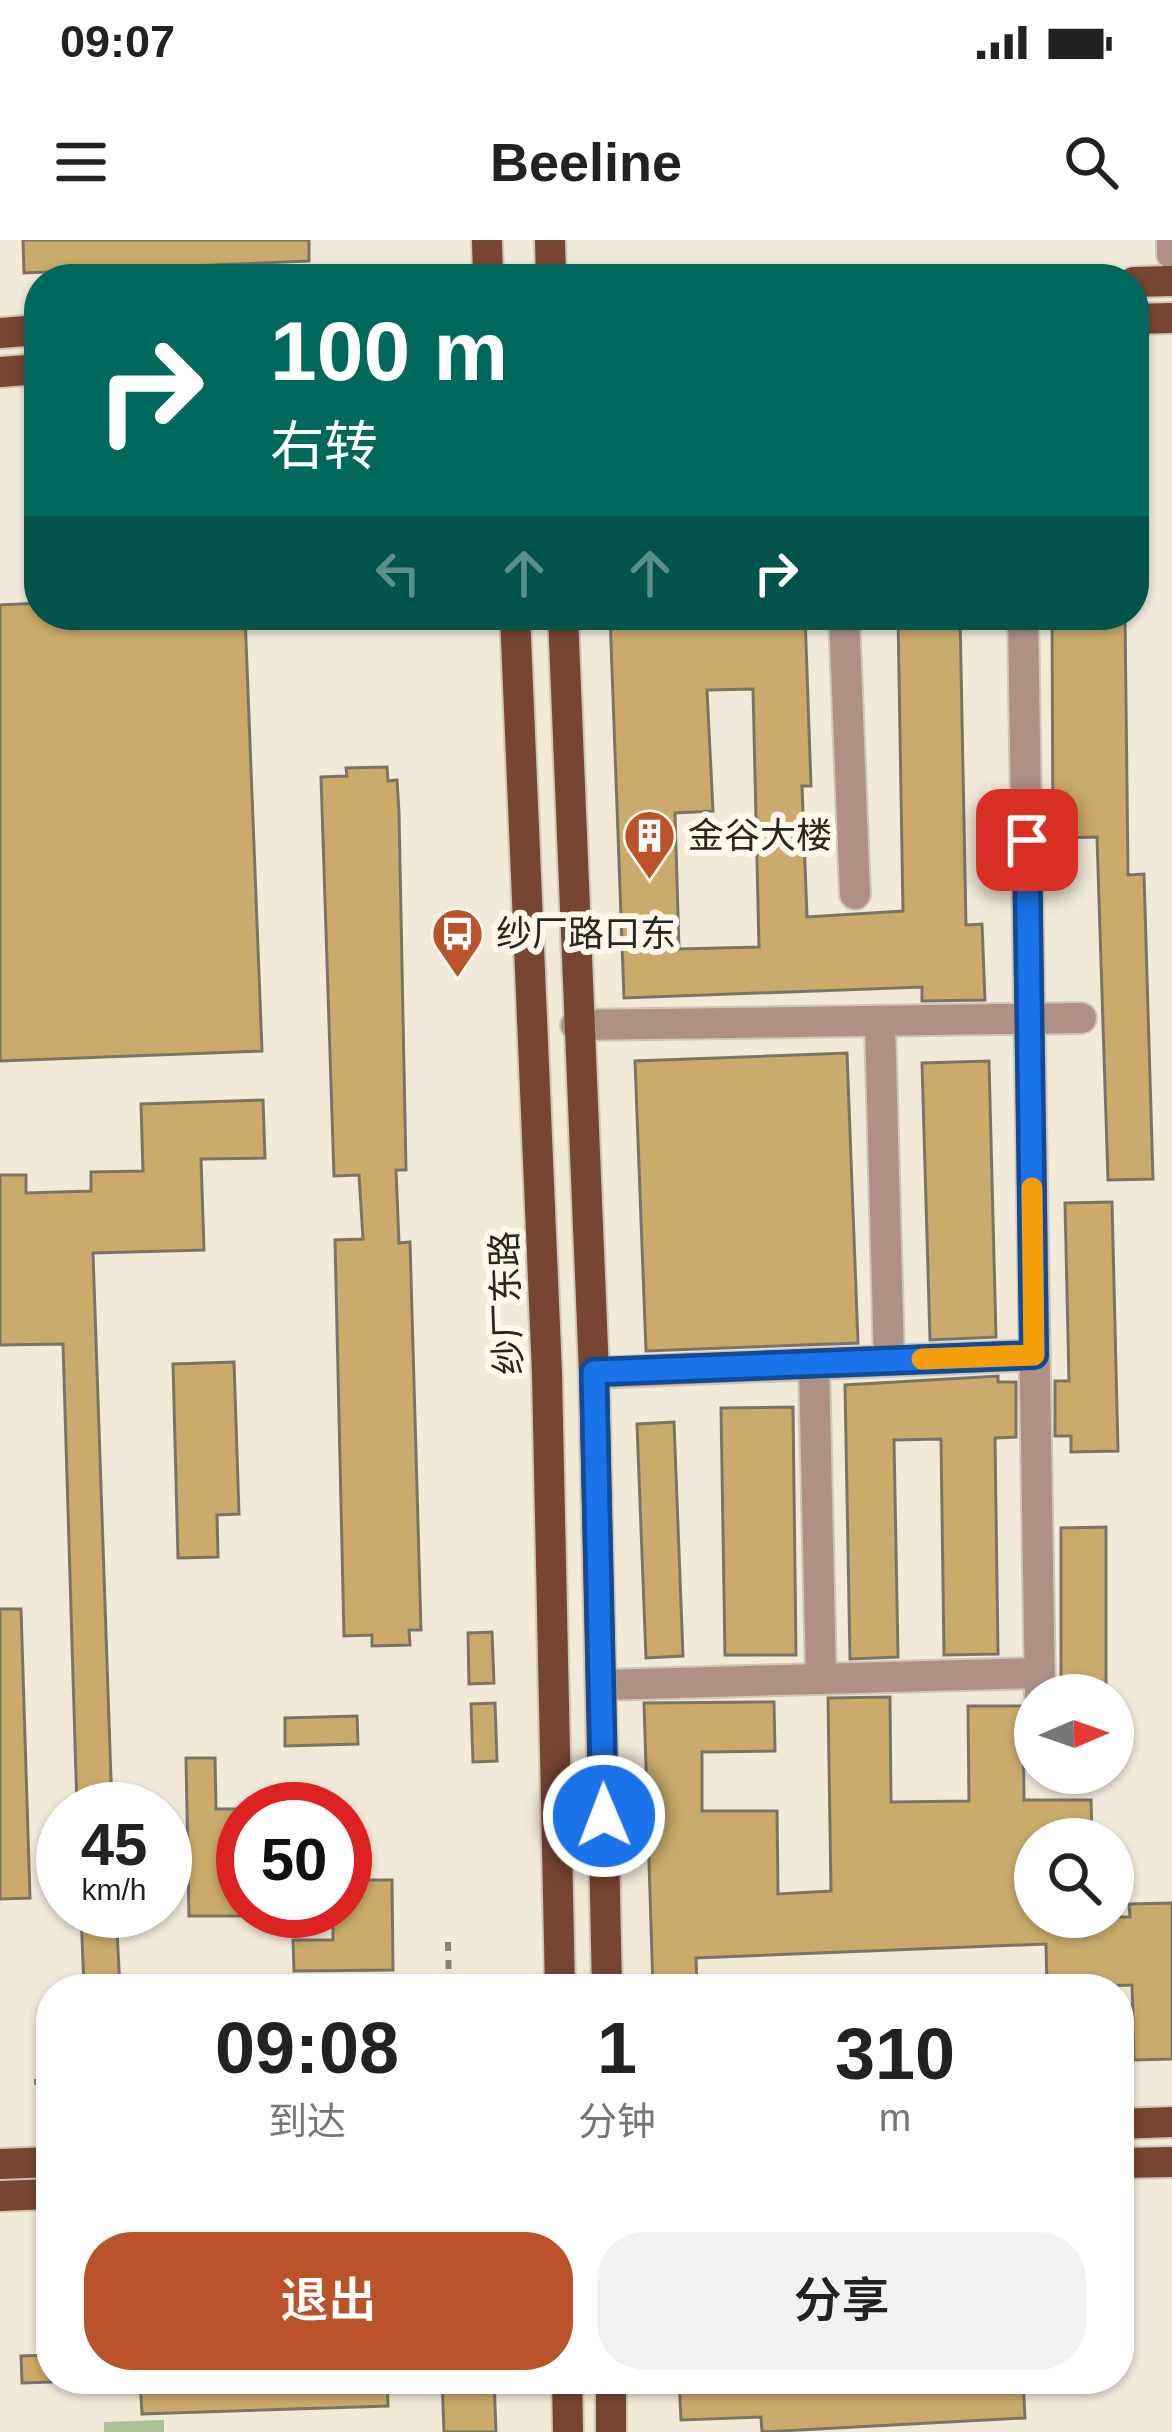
<!DOCTYPE html>
<html lang="zh">
<meta charset="utf-8">
<style>
body{margin:0;font-family:Arial,"Noto Sans SC",sans-serif;background:#f2f2f2;color:#222;height:100vh;display:flex;flex-direction:column;font-size:45px;white-space:nowrap}
*{box-sizing:border-box;margin:0}
p{font-size:39px;color:#767676}
.icon{flex:none;width:66px;height:66px;fill:none;stroke:currentColor;stroke-width:2;stroke-linecap:round;stroke-linejoin:round}
.map{position:relative;flex:1;overflow:hidden}
.details{position:absolute;left:36px;top:1734px;width:1098px;height:420px;display:flex;flex-direction:column;background:#fff;border-radius:48px;box-shadow:0 3px 9px #0004}
.details>*{flex:none}
.guide{position:absolute;left:24px;top:24px;width:1125px;height:366px;border-radius:48px;box-shadow:0 3px 9px #0004;background:#00695c;color:#fff;overflow:hidden}
.needle{width:78px;rotate:88deg}
.fabs{position:absolute;left:1014px;top:1434px;display:grid;gap:24px}
.fabs a{display:grid;place-items:center;width:120px;height:120px;border-radius:50%;background:#fff;box-shadow:0 3px 9px #0004;font-size:60px}
.speed{position:absolute;left:36px;top:1542px;display:flex;gap:24px;font-size:60px;font-weight:700;text-align:center}
.speed>*{display:grid;place-content:center;width:156px;height:156px;border-radius:50%;background:#fff;box-shadow:0 3px 9px #0004;line-height:1}
.speed small{font-size:30px;font-weight:400}
.speed .limit{border:18px solid #d22;background:#fff;color:#111}
.pin{position:absolute;display:grid;place-items:center;width:102px;height:102px;color:#fff;margin:-51px;border-radius:24px;box-shadow:0 6px 18px #0006}
.me{position:absolute;width:132px;margin:-66px;rotate:359deg;stroke-linejoin:round;filter:drop-shadow(0 0 9px #0008)}
.turn{display:flex;align-items:center;gap:42px;height:252px;padding:0 48px;font-size:54px}
.turn .icon{width:156px;height:156px;stroke-width:2.5}
.turn b{display:block;font-size:84px;line-height:102px}
.lanes{display:flex;align-items:center;height:114px;padding:0 48px;background:#0003;justify-content:center;gap:60px;direction:ltr}
.lanes .off{opacity:.35}
.eta{display:flex;justify-content:space-evenly;align-items:center;height:204px;text-align:center}
.eta b{font-size:72px;font-weight:600;line-height:84px}
.action{display:flex;gap:24px;margin-top:auto;padding:24px 48px}
.action a{flex:1;height:138px;border-radius:48px;background:#ba5329;color:#fff;font-size:48px;font-weight:600;line-height:138px;text-align:center}
.action a+a{background:#f2f2f2;color:#222}
.status{display:flex;justify-content:space-between;align-items:center;height:84px;padding:0 60px;background:#fff;direction:ltr}
.status svg{height:33px;fill:currentColor}
header{display:flex;justify-content:space-between;align-items:center;height:156px;padding:0 48px;background:#fff;font-size:54px;font-weight:600}
.map>svg:first-child{display:block}
.green{fill:#abc195}
.building{fill:#caab6b;stroke:#7b7465;stroke-width:3;fill-rule:evenodd}
.lines{fill:none;stroke-linecap:round;stroke-linejoin:round}
.minor-casing{stroke:#cec7b8;stroke-width:34}
.major-casing{stroke:#cec7b8;stroke-width:34}
.path{stroke:#888377;stroke-width:6;stroke-dasharray:9 9;stroke-linecap:butt}
.minor{stroke:#ae9084;stroke-width:30}
.major{stroke:#774531;stroke-width:30}
.route-casing{stroke:#114b97;stroke-width:30}
.route{stroke:#1a73e8;stroke-width:21}
.slow{stroke:#f59e0b;stroke-width:21}
.labels{text-anchor:middle;stroke-width:12;stroke-linejoin:round;paint-order:stroke}
.poi-label{font-size:36px;fill:#29261f;stroke:#fef7ea;text-anchor:start}
.street-label{font-size:36px;fill:#29261f;stroke:#fef7ea}
</style>
<div class="status"><b>09:07</b><svg viewBox="0 0 49 12"><path d="M0 12V9h3v3zM5 12V6h3v6zM10 12V3h3v9zM15 12V0h3v12zM26 1h20v11H26zM47 4h2v5h-2z"/></svg></div>
<header><svg class="icon" aria-label="menu" viewBox="0 0 24 24"><path d="M4 6h16M4 12h16M4 18h16"/></svg>Beeline<svg class="icon" aria-label="search" viewBox="0 0 24 24"><circle cx="10" cy="10" r="6"/><path d="M15 15l6 6"/></svg></header>
<div class="map">
<svg width="1172" height="2192" viewBox="0 0 1172 2192">
<rect width="100%" height="100%" fill="#f2ead9"/>
<!-- green -->
<path class="green" d="M164 2180V2192H104V2182Z"/>
<!-- building -->
<path class="building" d="M23 0H309V21L24 33Z
M39 363V375H245L262 811 0 821V365Z
M610 375H805L811 546H802L807 677 903 671 898 375H960L966 685 982 684 985 760 922 761V747L624 758ZM753 449 759 707 679 709 675 573 713 571 707 450Z
M1052 375H1125L1128 635 1144 634 1153 939 1108 940 1097 597 1053 598Z
M387 527 388 541 397 540 399 573 406 930H396L399 1003 410 1002 421 1390H409L410 1405 372 1406V1395L344 1396 335 1000 363 999 359 935 334 936 321 537 347 536 346 528Z
M847 813 858 1103 646 1111 635 821Z
M989 821 996 1097 930 1100 922 823Z
M263 860 265 918 201 919 204 1010 93 1013 112 1569H77L63 1104 0 1105V935H26V953L91 951V932L143 931 141 864Z
M1112 962 1118 1211 1071 1212V1196H1055V1141H1069L1065 963Z
M234 1122 239 1274 217 1275 218 1317 178 1318 173 1124Z
M998 1136V1142H1016V1197L995 1198 998 1414 944 1415 941 1199 894 1200 898 1417 850 1419 845 1145Z
M793 1167 796 1415H725L721 1168Z
M674 1182 683 1416 646 1418 637 1184Z
M1106 1287V1455H1061V1288Z
M0 1369H21L30 1658 0 1659Z
M492 1392 494 1443 469 1444 468 1393Z
M890 1457 891 1562 969 1561 968 1466H1023L1024 1560H1091L1092 1599H1035V1677H1130L1129 1664 1172 1663V1819L1134 1820 1132 1745 1047 1748 1046 1704 696 1718 697 1749H653L644 1463 774 1462 775 1511 702 1512V1571H777L778 1654 831 1651 828 1458Z
M495 1463 497 1521 473 1522 471 1464Z
M357 1476 358 1504 285 1506V1478Z
M186 1518H215L216 1569H243V1676H189Z
M345 1640H392L393 1730 294 1731 293 1700H333V1671H345Z
M81 1671H116L120 1749H84Z
M51 2115V2142L22 2143 21 2116Z
M140 2139H387L388 2166 142 2174Z
M442 2139H494L496 2192H444Z
M679 2139H1023L1025 2178 762 2192 761 2177 681 2180Z"/>
<g class="lines">
<defs>
<path id="minor" d="M1172 0V14
M844 375 855 654
M1023 375 1040 1455
M880 783 889 1121
M576 785 1081 778
M814 1124 821 1439
M594 1133 1034 1115
M601 1445 1039 1433"/>
<path id="major" d="M487 0 488 39
M550 0 551 39
M1134 42 1172 41
M1134 79 1172 78
M0 93 39 90
M0 132 39 129
M515 375 547 1134 560 1749
M563 375 594 1133 607 1749
M1119 1884 1172 1882
M1119 1923 1172 1922
M0 1924 51 1922
M0 1956 51 1954
M567 2139 568 2192
M611 2139V2192"/>
</defs>
<!-- minor casing -->
<use href="#minor" class="minor-casing"/>
<!-- major casing -->
<use href="#major" class="major-casing"/>
<!-- path -->
<path class="path" d="M448 1702 449 1749
M34 1842H51"/>
<!-- minor -->
<use href="#minor" class="minor"/>
<!-- major -->
<use href="#major" class="major"/>
</g>
<g class="lines">
<defs>
<path id="route" d="M604 1576 594 1132 1034 1115 1027 600"/>
</defs>
<!-- route casing -->
<use href="#route" class="route-casing"/>
<!-- route -->
<use href="#route" class="route"/>
<!-- slow -->
<path class="slow" d="M922 1119 1034 1115 1032 948"/>
</g>
<!-- icons -->
<defs>
<symbol id="building-pin" viewBox="-11 -11 22 30"><path d="M0 17L-7.5 6A9.5 9.5 0 1 1 7.5 6Z" fill="#ba5329" stroke="#fef7ea"/><path d="M-4-6H4V6H1V3H-1V6H-4ZM-2.5-4.3h1.7v1.8h-1.7ZM.8-4.3h1.7v1.8H.8ZM-2.5-1h1.7V.8h-1.7ZM.8-1h1.7V.8H.8Z" fill="#fff"/></symbol>
<symbol id="bus-pin" viewBox="-11 -11 22 30"><path d="M0 17L-7.5 6A9.5 9.5 0 1 1 7.5 6Z" fill="#ba5329" stroke="#fef7ea"/><path d="M-5-6H5V4H4V6H2V4H-2V6H-4V4H-5ZM-3.5-4V0h7V-4ZM-3.5 1.2v1.5H-2V1.2ZM2 1.2v1.5H3.5V1.2Z" fill="#fff"/></symbol>
</defs>
<g fill-rule="evenodd">
<use href="#building-pin" x="620" y="566" width="59" height="81"/>
<use href="#bus-pin" x="428" y="664" width="59" height="81"/>
</g>
<g class="labels">
<!-- poi labels -->
<g class="poi-label">
<text x="688" y="608">金谷大楼</text>
<text x="496" y="706">纱厂路口东</text>
</g>
<!-- street labels -->
<g class="street-label">
<text transform="translate(506 1063) rotate(-92)" y="13">纱厂东路</text>
</g>
</g>
</svg>
<div class="fabs">
<a><svg class="needle" viewBox="-14 -14 28 28"><path d="M0-13l5 13h-10z" fill="#e53935"/><path d="M0 13l5-13h-10z" fill="#767676"/></svg></a>
<a><svg class="icon" aria-label="search" viewBox="0 0 24 24"><circle cx="10" cy="10" r="6"/><path d="M15 15l6 6"/></svg></a>
</div>
<div class="speed"><div>45<small>km/h</small></div><div class="limit">50</div></div>
<div class="pin" style="left:1027px;top:600px;background:#d93025"><svg class="icon" aria-label="arrive" viewBox="0 0 24 24"><path d="M6 21V4h12l-3 4 3 4H6"/></svg></div>
<svg class="me" style="left:604px;top:1576px" viewBox="-20 -20 40 40"><circle r="17" fill="#1a73e8" stroke="#fff" stroke-width="3"/><path d="M0-11L8 9 0 5-8 9z" fill="#fff"/></svg>
<div class="guide">
<div class="turn"><svg class="icon" aria-label="right" viewBox="0 0 24 24"><path d="M7 20v-9h11M14 6l5 5-5 5"/></svg><div><b>100 m</b>右转</div></div>
<div class="lanes"><svg class="icon off" aria-label="left" viewBox="0 0 24 24"><path d="M17 20v-9H6M10 6l-5 5 5 5"/></svg><svg class="icon off" aria-label="ahead" viewBox="0 0 24 24"><path d="M12 20V5M6 11l6-6 6 6"/></svg><svg class="icon off" aria-label="ahead" viewBox="0 0 24 24"><path d="M12 20V5M6 11l6-6 6 6"/></svg><svg class="icon" aria-label="right" viewBox="0 0 24 24"><path d="M7 20v-9h11M14 6l5 5-5 5"/></svg></div>
</div>
<section class="details">
<div class="eta">
<div><b>09:08</b><p>到达</p></div>
<div><b>1</b><p>分钟</p></div>
<div><b>310</b><p>m</p></div>
</div>
<div class="action"><a>退出</a><a>分享</a></div>
</section>
</div>
